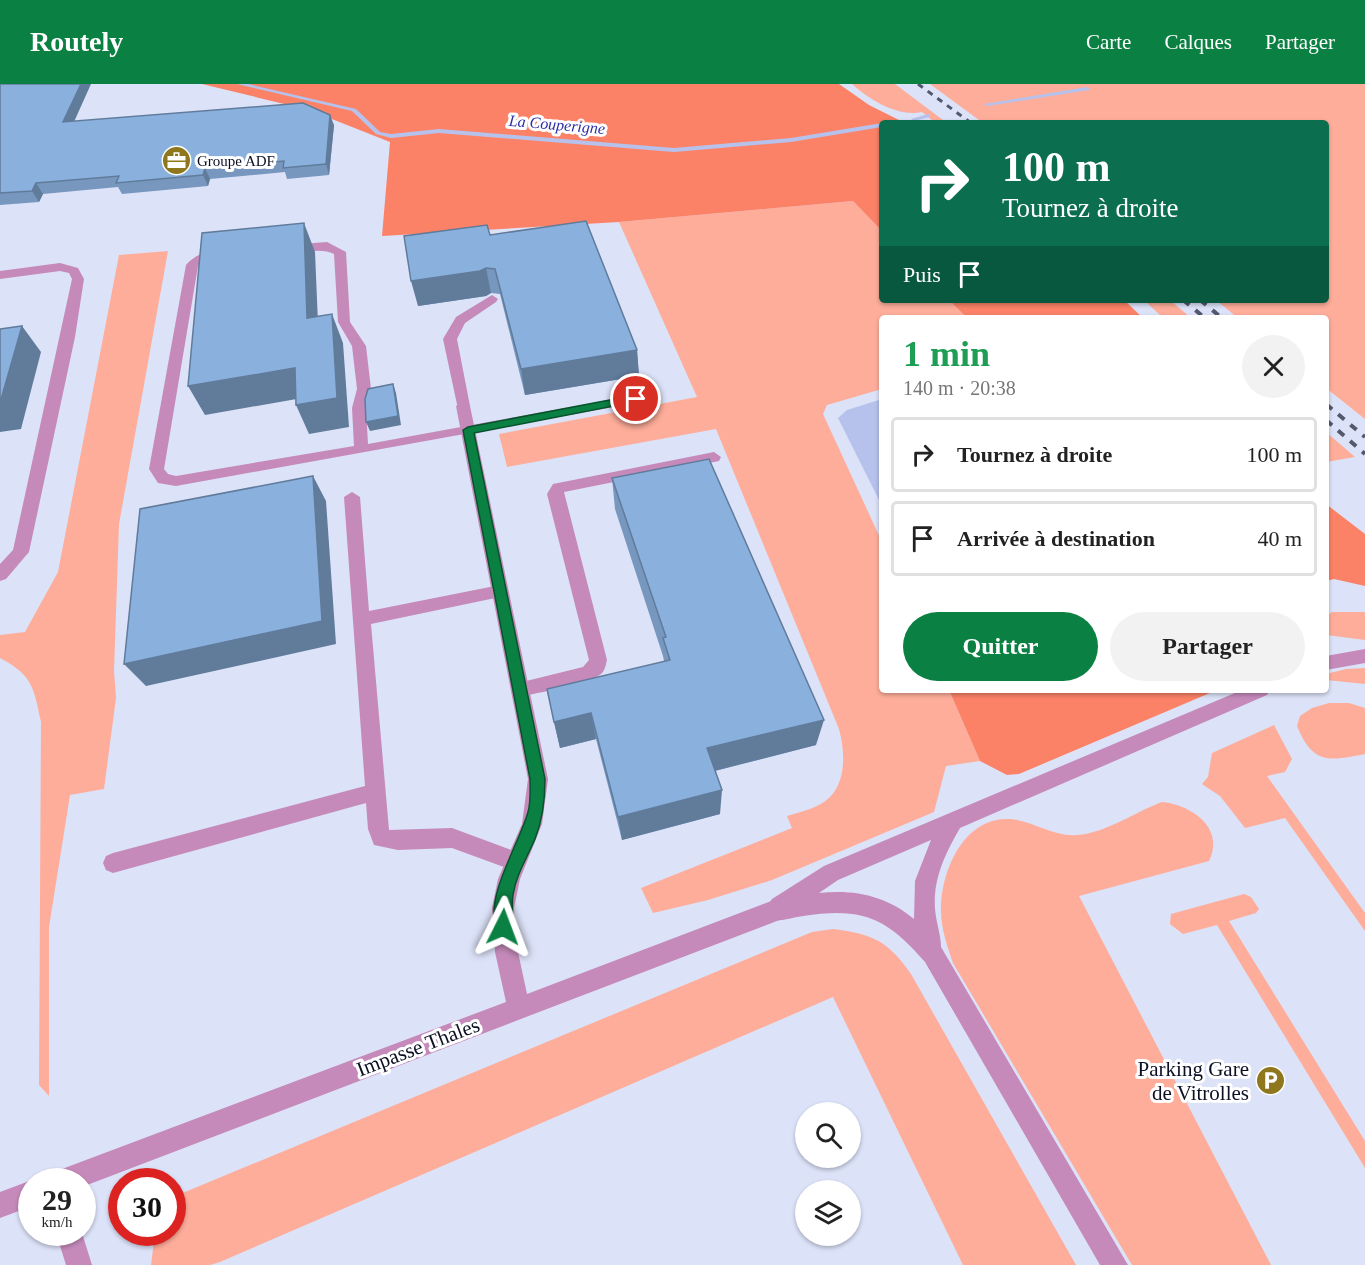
<!DOCTYPE html>
<html lang="fr">
<meta charset="utf-8">
<style>
body{margin:0;font-family:"Times New Roman",serif;background:#f2f2f2;color:#222;height:100vh;display:flex;flex-direction:column;font-size:22px;white-space:nowrap}
*{box-sizing:border-box;margin:0}
p{font-size:20px;color:#767676}
.icon{flex:none;width:33px;height:33px;fill:none;stroke:currentColor;stroke-width:2;stroke-linecap:round;stroke-linejoin:round}
.map{position:relative;flex:1;overflow:hidden}
.sheet{position:absolute;left:879px;top:231px;width:450px;height:378px;display:flex;flex-direction:column;background:#fff;border-radius:6px;box-shadow:0 2px 4px #0004}
.sheet>*{flex:none}
.banner{position:absolute;left:879px;top:36px;width:450px;height:183px;border-radius:6px;box-shadow:0 2px 4px #0004;background:#0b6e4f;color:#fff;overflow:hidden}
.buttons{position:absolute;left:795px;top:1018px;display:grid;gap:12px}
.buttons a{display:grid;place-items:center;width:66px;height:66px;border-radius:50%;background:#fff;box-shadow:0 2px 4px #0004;font-size:30px}
.speed{position:absolute;left:18px;top:1084px;display:flex;gap:12px;font-size:30px;font-weight:700;text-align:center}
.speed>*{display:grid;place-content:center;width:78px;height:78px;border-radius:50%;background:#fff;box-shadow:0 2px 4px #0004;line-height:1}
.speed small{font-size:15px;font-weight:400}
.speed .limit{border:9px solid #d22;background:#fff;color:#111}
.pin{position:absolute;display:grid;place-items:center;width:51px;height:51px;color:#fff;margin:-26px;border:3px solid #fff;border-radius:50%;box-shadow:0 2px 6px #0007}
.me{position:absolute;width:66px;margin:-33px;rotate:3deg;stroke-linejoin:round;filter:drop-shadow(0 0 4px #0008)}
.turn{display:flex;align-items:center;gap:21px;height:126px;padding:0 24px;font-size:27px}
.turn .icon{width:78px;height:78px;stroke-width:2.5}
.turn b{display:block;font-size:42px;line-height:51px}
.then{display:flex;align-items:center;height:57px;padding:0 24px;background:#0003;gap:12px;font-size:22px}
.round{display:grid;place-items:center;flex:none;width:63px;height:63px;border-radius:32px;background:#f2f2f2}
.head{display:flex;align-items:center;justify-content:space-between;height:102px;padding:0 24px}
h1{font-size:36px;font-weight:800;line-height:45px;color:#1e9e55}
.primary-button{display:flex;gap:12px;margin-top:auto;padding:12px 24px}
.primary-button a{flex:1;height:69px;border-radius:36px;background:#0b8043;color:#fff;font-size:24px;font-weight:800;line-height:69px;text-align:center}
.primary-button a+a{background:#f2f2f2;color:#222}
ul{padding:0;list-style:none}
li{display:flex;align-items:center;gap:18px;height:75px;margin:0 12px 9px;padding:0 12px;border:3px solid #e0e0e0;border-radius:6px}
li div{flex:1}
li b{display:block;font-size:22px}
li em{font-style:normal}
header{display:flex;align-items:center;gap:36px;box-sizing:border-box;height:84px;padding:0 30px;background:#0b8043;color:#fff}
header strong{font-size:28px}
nav{display:flex;gap:33px;margin-inline-start:auto;font-size:21px}
.map>svg:first-child{display:block}
.green{fill:#fead9a}
.forest{fill:#fb8267}
.water{fill:#b6c2ec}
.lines{fill:none;stroke-linecap:round;stroke-linejoin:round}
.stream{fill:#b6c2ec;fill-rule:evenodd}
.service{fill:#c58aba;fill-rule:evenodd}
.minor{fill:#c58aba;fill-rule:evenodd}
.rail-far1{stroke:#53586c;stroke-width:3;stroke-dasharray:6 6;stroke-linecap:butt}
.rail{stroke:#53586c;stroke-width:4;stroke-dasharray:8 8;stroke-linecap:butt}
.wall{fill:#7797bf}
.shaded-wall{fill:#617b9b}
.building{fill:#8ab0de;stroke:#617b9b;stroke-width:1.5}
.route{fill:#0b8043;stroke:#07532c;stroke-width:1.5}
.labels{text-anchor:middle;stroke-width:6;stroke-linejoin:round;paint-order:stroke}
.far-poi-label{font-size:15px;fill:#0c1023;stroke:#fff;text-anchor:start}
.far-water-label{font-size:16px;font-style:italic;fill:#2e2fa6;stroke:#fff}
.near-street-label{font-size:21px;fill:#0c1023;stroke:#fff}
.near-poi-label{font-size:21px;fill:#0c1023;stroke:#fff;text-anchor:end}
</style>
<header>
<strong>Routely</strong>
<nav><a>Carte</a><a>Calques</a><a>Partager</a></nav>
</header>
<div class="map">
<svg width="1365" height="1181" viewBox="0 0 1365 1181">
<rect width="100%" height="100%" fill="#dce2f8"/>
<!-- green -->
<path class="green" d="M852 0H895L947 39H925L933 37 922 28C897 33 870 16 852 0Z
M930 0H1365V335L1326 304V234H1238L1216 216H1326V39H983Z
M853 117 882 147V216H949L967 234H882V305L827 321 823 330 882 458V606H949L980 677 946 682 934 728 772 796 708 816 653 829 641 804 792 744 787 732C797 729 809 726 819 721 847 707 846 671 839 645L716 345 507 383 499 350 697 313 619 138Z
M168 167 119 440 114 587 116 614 104 705 70 711 49 843V1012L39 1001 41 638C34 605 33 591 0 574V551L25 548 58 488 119 171Z
M1144 216H1170L1191 234H1163Z
M1326 348 1355 373 1326 378Z
M1332 528H1365V556L1326 551V532Z
M1365 584V600L1326 596V590L1346 585Z
M1329 619H1349L1365 624V670C1329 677 1313 681 1297 642L1300 632 1312 624Z
M1274 641 1292 675 1285 688 1267 692 1365 829V847L1285 734 1245 744 1220 712 1202 700 1208 693 1212 669Z
M1162 718C1192 721 1225 744 1209 777L1079 812 1271 1181H1132L953 879C947 862 941 844 941 826 941 786 964 732 1011 735 1033 737 1054 753 1077 751 1106 749 1135 728 1162 718Z
M1244 810 1251 813 1259 825 1256 829 1229 837 1365 1057V1084L1217 841 1183 850 1170 840 1171 830Z
M833 845C873 850 888 857 911 890L1076 1181H963L833 913 220 1178 210 1181H151L155 1149H172L173 1113 812 848Z"/>
<!-- forest -->
<path class="forest" d="M202 0H839L869 21 905 39H882V147L853 117 619 138 382 152 390 58 309 26Z
M949 216H1124L1143 234H967Z
M1326 420 1365 450V502L1334 495 1326 497Z
M949 606H1217L1019 690 1007 691 980 677Z"/>
<!-- water -->
<path class="water" d="M882 315V422L838 334 847 326Z"/>
<g class="lines">
<!-- stream -->
<path class="stream" d="M237 0H248L356 25 380 48 391 50 439 45 674 64 791 54 882 39V43L791 58 674 68 439 49 391 54 376 50 352 27Z
M1087 3 1090 5 1089 6 987 22 984 20Z
M928 30 930 31V33L914 37 911 35Z
M900 36 903 39H891L892 38Z"/>
<!-- service -->
<path class="service" d="M327 158 346 168 350 238 366 262 371 305 366 324 368 360 636 311 643 315 636 319 176 402 158 399 149 385 186 181C195 170 216 161 228 170L206 176 198 182 164 385 168 390 176 392 354 362 352 324 357 305 352 262 338 238 334 170C318 161 294 174 282 165L288 161Z
M60 179 78 184 84 195 75 253 29 468 6 495 0 497V480L13 466 72 195 69 189 60 187 0 195V187Z
M492 211 498 215 496 218 465 239 457 255 470 322 468 325H458L443 255 456 233Z
M714 368 721 373 719 377 564 408 607 576C606 580 605 586 602 589 590 601 538 608 520 613L514 610 511 605 514 600 583 583 589 576 547 410 553 400Z
M352 408 360 413 369 527 500 501 506 502 508 507 506 512 500 513 371 540 389 746 452 744 522 770 525 777 522 784 515 787 452 764 398 766 374 761 368 745 366 719 113 789 106 786 103 779 106 772 113 769 365 702 344 413Z
M1365 565V579L1326 586V572Z
M1242 606H1270L1267 611 960 744C945 770 933 795 935 825 936 838 941 851 941 863L1128 1181H1100L925 878C886 833 862 823 803 832 790 834 778 839 766 835L763 827 772 815 824 782ZM931 756 915 797 914 835C887 812 855 805 819 809L838 796Z
M56 1149H82L92 1181H66Z"/>
<!-- minor -->
<path class="minor" d="M463 317 470 322 548 695 542 740 520 795 514 824 515 854 527 910 774 816 782 819 785 827 782 835 82 1103V1098H49L53 1089 62 1085 506 918 495 868 492 824 498 795 522 740 528 695 456 322Z
M32 1096 36 1098H32V1122L0 1134V1108Z"/>
<!-- rail-far1 -->
<path class="rail-far1" d="M918 0 971 39"/>
<!-- rail -->
<path class="rail" d="M1183 216 1205 234
M1200 216 1222 234
M1326 320 1365 353
M1326 336 1365 370"/>
</g>
<!-- wall -->
<path class="wall" d="M0 0 74 37 334 41 329 91 287 95 285 88 210 95 208 102 122 110 118 103 43 110 39 118 0 121Z
M490 151 637 266 639 292 525 311 500 210 491 209 486 212 418 222Z
M612 394 816 661 715 687 720 730 622 756 596 655 560 664 554 638 664 577 663 572 615 425Z"/>
<!-- shaded-wall -->
<path class="shaded-wall" d="M81 0H91L69 49 63 38Z
M330 31 334 41 329 91 326 80Z
M205 84 210 95 208 102 203 91Z
M36 99 43 110 39 118 32 107Z
M304 139 315 168 319 263 307 234Z
M486 184 491 209 486 212 418 222 411 197Z
M332 230 343 259 349 343 309 350 296 321Z
M22 242 41 268 21 345 0 348V319Z
M637 266 639 292 525 311 521 285Z
M295 284 308 313 205 331 188 302Z
M393 300 396 309 401 341 370 347 366 338Z
M313 392 326 417 336 560 146 602 124 580Z
M591 629 596 655 560 664 554 638Z
M824 636 816 661 706 689 707 664Z
M722 706 720 730 622 756 618 733Z"/>
<!-- building -->
<path class="building" d="M0 0H81L63 38 303 19 330 31 326 80 283 84 284 77 205 84 203 91 116 99 119 92 36 99 32 107 0 109Z
M586 137 637 266 521 285 495 185 486 184 480 187 411 197 404 152 487 141 490 151Z
M304 139 307 234 332 230 337 314 296 321 295 284 188 302 202 149Z
M22 242 0 319V245Z
M393 300 398 332 366 338 365 315 368 305Z
M709 375 824 636 707 664 722 706 618 733 591 629 554 638 547 605 670 576 663 554 666 553 612 394Z
M313 392 322 537 124 580 140 425Z"/>
<!-- route -->
<path class="route" d="M636 311 640 312V317L474 349 545 695C545 716 543 735 535 755 527 774 516 791 513 811 511 824 514 837 509 848L503 851 497 848C483 814 519 761 528 728 531 718 530 706 530 695L463 346 468 343Z"/>
<!-- icons -->
<defs>
<symbol id="office-disc" viewBox="-11 -11 22 22"><circle r="9.5" fill="#8e771c" stroke="#fff"/><path d="M-6-3h4V-5.5h4V-3h4V5H-6ZM-1-4.5V-3h2v-1.5ZM-6 0V1H6V0Z" fill="#fff"/></symbol>
<symbol id="parking-disc" viewBox="-11 -11 22 22"><circle r="9.5" fill="#8e771c" stroke="#fff"/><path d="M-3.5-5.5H1a3.5 3.5 0 0 1 0 7H-1V5.5H-3.5ZM-1-3.4V-.6H.8a1.4 1.4 0 0 0 0-2.8Z" fill="#fff"/></symbol>
</defs>
<g fill-rule="evenodd">
<use href="#office-disc" x="160" y="60" width="33" height="33"/>
<use href="#parking-disc" x="1254" y="980" width="33" height="33"/>
</g>
<g class="labels">
<!-- far-poi labels -->
<g class="far-poi-label">
<text x="197" y="82">Groupe ADF</text>
</g>
<!-- far-water labels -->
<g class="far-water-label">
<text transform="translate(557 40) rotate(5)" y="6">La Couperigne</text>
</g>
<!-- near-street labels -->
<g class="near-street-label">
<text transform="translate(418 963) rotate(-21)" y="7">Impasse Thales</text>
</g>
<!-- near-poi labels -->
<g class="near-poi-label">
<text x="1249" y="992">Parking Gare<tspan x="1249" dy="24">de Vitrolles</tspan></text>
</g>
</g>
</svg>
<div class="buttons">
<a><svg class="icon" aria-label="search" viewBox="0 0 24 24"><circle cx="10" cy="10" r="6"/><path d="M15 15l6 6"/></svg></a>
<a><svg class="icon" aria-label="layers" viewBox="0 0 24 24"><path d="M12 4l9 5-9 5-9-5zM3 14l9 5 9-5"/></svg></a>
</div>
<div class="speed"><div>29<small>km/h</small></div><div class="limit">30</div></div>
<div class="pin" style="left:636px;top:315px;background:#d93025"><svg class="icon" aria-label="arrive" viewBox="0 0 24 24"><path d="M6 21V4h12l-3 4 3 4H6"/></svg></div>
<svg class="me" style="left:503px;top:843px" viewBox="-20 -20 40 40"><path d="M0-17L14 15 0 8-14 15z" fill="#0b8043" stroke="#fff" stroke-width="4"/></svg>
<div class="banner">
<div class="turn"><svg class="icon" aria-label="right" viewBox="0 0 24 24"><path d="M7 20v-9h11M14 6l5 5-5 5"/></svg><div><b>100 m</b>Tournez à droite</div></div>
<div class="then">Puis<svg class="icon" aria-label="arrive" viewBox="0 0 24 24"><path d="M6 21V4h12l-3 4 3 4H6"/></svg></div>
</div>
<section class="sheet">
<div class="head"><div><h1>1 min</h1><p>140 m · 20:38</p></div><a class="round"><svg class="icon" aria-label="close" viewBox="0 0 24 24"><path d="M6 6l12 12M18 6L6 18"/></svg></a></div>
<ul>
<li><svg class="icon" aria-label="right" viewBox="0 0 24 24"><path d="M7 20v-9h11M14 6l5 5-5 5"/></svg><div><b>Tournez à droite</b></div><em>100 m</em></li>
<li><svg class="icon" aria-label="arrive" viewBox="0 0 24 24"><path d="M6 21V4h12l-3 4 3 4H6"/></svg><div><b>Arrivée à destination</b></div><em>40 m</em></li>
</ul>
<div class="primary-button"><a>Quitter</a><a>Partager</a></div>
</section>
</div>
